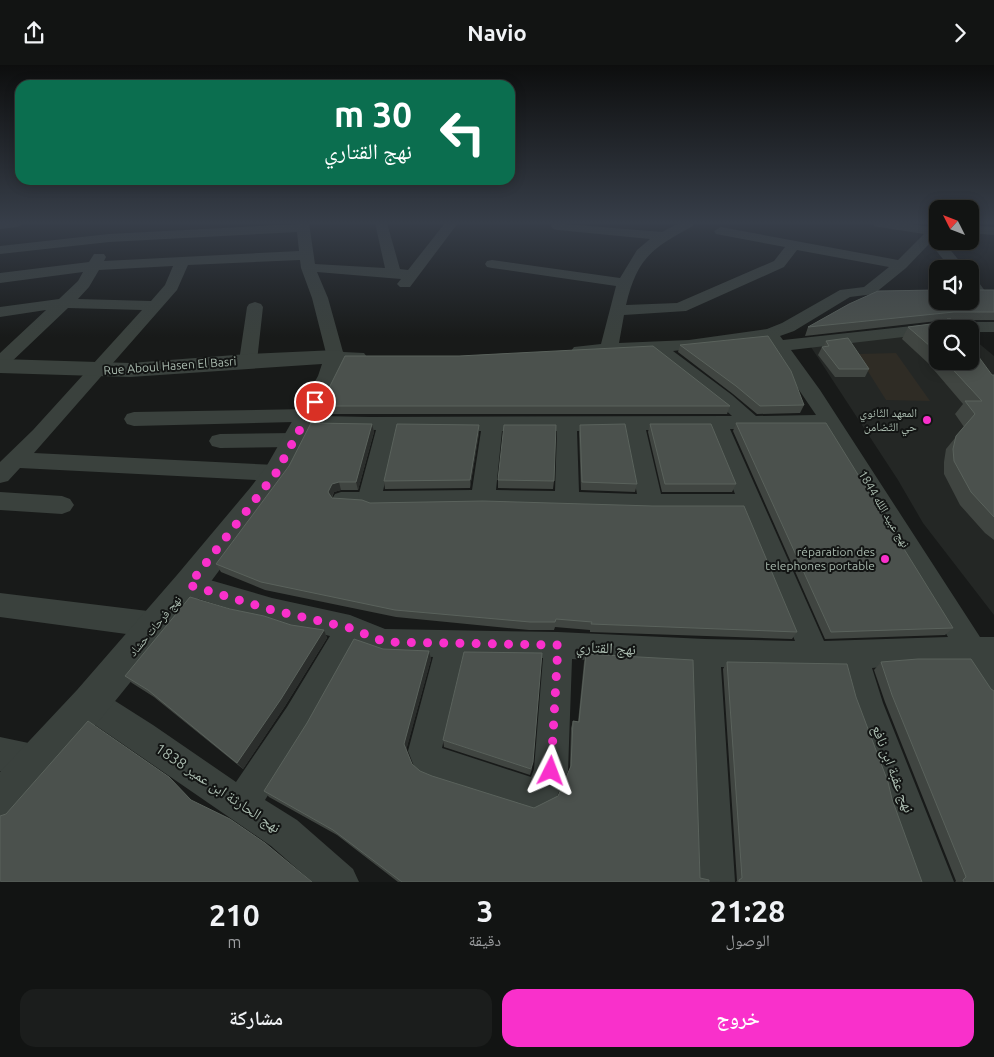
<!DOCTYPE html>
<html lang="ar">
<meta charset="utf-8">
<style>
body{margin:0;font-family:Ubuntu,"Noto Naskh Arabic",sans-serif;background:#1b1d1c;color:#f1f3f6;direction:rtl;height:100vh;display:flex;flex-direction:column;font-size:19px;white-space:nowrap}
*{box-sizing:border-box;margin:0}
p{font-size:16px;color:#9c9ea0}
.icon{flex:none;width:28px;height:28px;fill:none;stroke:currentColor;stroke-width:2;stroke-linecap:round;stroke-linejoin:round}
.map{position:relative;height:817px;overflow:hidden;direction:ltr}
.drawer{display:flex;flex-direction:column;background:#121413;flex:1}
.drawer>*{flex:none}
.banner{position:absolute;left:15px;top:15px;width:500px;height:105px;border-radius:15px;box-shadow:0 2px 12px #0003,0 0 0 1px #313333;direction:rtl;background:#0b6e4f;color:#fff;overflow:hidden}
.needle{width:32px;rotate:312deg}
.fabs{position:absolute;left:929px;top:135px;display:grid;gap:10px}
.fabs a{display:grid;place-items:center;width:50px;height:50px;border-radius:10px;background:#121413;box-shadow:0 2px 12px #0003,0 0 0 1px #313333;font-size:25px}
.pin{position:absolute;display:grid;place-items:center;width:42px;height:42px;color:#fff;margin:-21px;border:2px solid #fff;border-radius:50%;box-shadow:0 1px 5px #0007}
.me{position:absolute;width:55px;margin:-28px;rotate:3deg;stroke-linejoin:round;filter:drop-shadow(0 0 4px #0008)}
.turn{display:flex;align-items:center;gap:18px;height:105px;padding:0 20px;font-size:22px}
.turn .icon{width:65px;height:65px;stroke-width:2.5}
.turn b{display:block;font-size:35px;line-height:42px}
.eta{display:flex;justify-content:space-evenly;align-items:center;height:85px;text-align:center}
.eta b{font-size:30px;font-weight:600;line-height:35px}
.cta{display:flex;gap:10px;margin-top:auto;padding:10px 20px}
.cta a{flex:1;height:58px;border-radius:15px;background:#f930cb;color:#fff;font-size:20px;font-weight:600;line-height:58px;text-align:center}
.cta a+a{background:#1b1d1c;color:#f1f3f6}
header{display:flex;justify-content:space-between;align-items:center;height:65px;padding:0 20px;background:#121413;font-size:22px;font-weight:600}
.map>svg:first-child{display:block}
.built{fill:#242725}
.green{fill:#2f2c25}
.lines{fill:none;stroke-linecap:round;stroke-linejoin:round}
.pedestrian{fill:#3a413d;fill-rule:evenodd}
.minor{fill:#3a413d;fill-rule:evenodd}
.tertiary{fill:#3a413d;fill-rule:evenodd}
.wall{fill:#404541}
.shaded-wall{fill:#2b2e2c}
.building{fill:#4b514d;stroke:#5a625c}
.route{stroke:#f930cb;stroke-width:9;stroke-dasharray:0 16.2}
.poi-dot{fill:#f930cb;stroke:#131514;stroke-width:2}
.labels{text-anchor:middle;stroke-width:4;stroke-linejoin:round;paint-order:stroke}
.street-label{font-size:12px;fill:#a9baae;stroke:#131514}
.poi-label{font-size:12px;fill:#a9baae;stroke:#131514;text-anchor:end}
.near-street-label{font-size:15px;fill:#a9baae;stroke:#131514}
</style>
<header><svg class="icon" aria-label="forward" viewBox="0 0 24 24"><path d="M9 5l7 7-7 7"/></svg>Navio<svg class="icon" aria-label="share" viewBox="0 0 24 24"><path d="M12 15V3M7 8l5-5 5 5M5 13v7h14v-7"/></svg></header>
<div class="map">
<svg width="994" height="817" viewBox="0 0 994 817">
<rect width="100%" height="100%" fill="#181a19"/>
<!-- built -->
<path class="built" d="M937 270 938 296H970V271L994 291V550L923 458 898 415 809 279 878 272Z"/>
<!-- green -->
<path class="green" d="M896 288 930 336 886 335 857 289Z"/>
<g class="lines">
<!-- pedestrian -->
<path class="pedestrian" d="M341 427H370L376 429 379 434 376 439C364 442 347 442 335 439L332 434 335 429Z"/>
<!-- minor -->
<path class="minor" d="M0 158H24L18 162 0 164Z
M297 158H309L315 199 385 203 375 158H387L400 204 408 205 445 158H458L410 222H400L397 219 401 214 317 207 328 233 343 287 364 288 367 292 364 296C354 299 340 299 330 296L327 292 312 233 301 203 300 195 188 200 177 225 34 388 276 400 284 402 287 408 284 414 276 416 20 403 8 416 0 418V397L33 365 142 245 68 243 6 302 0 303V288L46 245 0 252V242L59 234 78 216 83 207 0 218V208L89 197 94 189H104L106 192 104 196 299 186 297 167 109 177 0 189V181L109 169 297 159ZM173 201 165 220 151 236 78 234 89 222 99 205Z
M553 158 662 167 679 158H694L693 161C652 183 637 193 626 240L677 238 774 196 785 182 716 169 714 166 721 162 898 195 924 169 879 162 874 161 873 158H903L931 162 938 158V176H943L966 204H951L930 178 906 203 874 229 850 232 794 266 780 271 783 275 949 257H994V267H970V264H938V268L791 285 820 325 980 572H994V635L983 630 964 599H910L872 603 883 638 954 817H916L851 638 842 604 721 602 735 817H697L691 601 572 594 568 706 555 736 534 747 434 715 422 710 415 704 408 686 433 592 385 590 356 579 309 664 265 735 297 755 353 804 359 817H312L271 781 79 649 74 638 79 627 90 623 101 627 153 660 236 717 287 642 330 571 272 557 180 528 176 520 180 512 189 509 272 533 350 550 385 564 558 567 705 574 795 576 742 447H651L483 442 372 444 364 441 358 432 376 365 304 364 297 362 294 357 134 361 127 359 124 354 127 349 134 347 308 344 315 345 318 351 370 352 732 351 718 338 652 287 580 291 574 290 571 286 574 282 601 279 616 221 492 203 487 202 485 199 487 196 492 195 620 213 637 185 650 174 558 165 553 164 551 161ZM797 185 889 202 864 222 840 225 782 258 767 264 689 275 619 278 624 250 686 246 784 202ZM765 275 816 350 756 351 732 330 673 286ZM730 364H823L948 572 824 576ZM397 365 481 366 472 425 383 426ZM625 365 637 429 579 427 577 366ZM646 365H710L735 429H661ZM502 366H557L555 426 496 425ZM463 592 543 593 534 704 531 712 442 683Z
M970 160 994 162V170L970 168Z
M970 212C978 214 981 221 986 227L984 230C969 234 970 224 970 212Z
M255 237 261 239 263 242 257 296 254 300 248 301 242 300 239 296 247 242 249 239Z
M294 368 302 370 305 375 302 380 294 382 220 383 212 381 209 376 212 371 220 369Z
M0 427 62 431 70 434 74 440 70 446 62 449 0 445Z
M0 528 156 547 166 551 170 560 166 569 156 573 0 552Z
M0 672 38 680 50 685 55 697 50 709 38 714 0 706Z"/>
<!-- tertiary -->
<path class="tertiary" d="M336 285 344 287 347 292 340 311 290 408 270 437 201 530 103 651 15 753 0 759V707L77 625 177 510 250 423 266 402 318 311 322 299 130 312 0 308V294L130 298 248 289Z"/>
</g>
<!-- wall -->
<path class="wall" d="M994 225V255H952L938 264V296H970L992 310H994V475L985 468 960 440 944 409V397L946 384 964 362 955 349 963 339 928 298 902 274 908 262 945 258 946 255 805 271 808 262Z
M826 276 869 304 865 312H835L818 290 822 282H823Z
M680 280 804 340 800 348 757 349 733 329 678 287Z
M320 341H730L727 349H322Z
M736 358 953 563 945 570 825 574 733 366Z
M372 359 374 367 358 425H341L334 427 332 433 370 438 797 567 792 574 590 567V565L555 562 554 565H529L396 552 265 525 221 507 216 499Z
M650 359 736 419 732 427H662L648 367Z
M580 360 637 419 635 427 581 425 579 368Z
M479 368 470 423 385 424 384 416Z
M498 415 554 416 553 424 498 423Z
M291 560 324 565 327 573 285 641 243 704 154 632 132 618 125 611Z
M383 584 429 586 431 594 406 685 412 699 420 706 432 711 534 743 558 731 570 704 571 663 573 656 578 657 584 597 586 589 700 813 709 817H398L337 770 269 732 264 726 307 658Z
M727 597 856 632 922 817H736L737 816 723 604Z
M881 597 991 624 994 817H955L956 816 885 637 874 605Z
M443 675 532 704 530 710 444 682Z"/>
<!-- shaded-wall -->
<path class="shaded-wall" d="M372 359 374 367 358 425 356 417Z
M479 360V368L470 423V415Z
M339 417 341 425 334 427 330 435 328 427 332 419Z
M324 565 327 573 285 641 243 704 237 698Z
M429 586 431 594 406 686 404 679Z"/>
<!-- building -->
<path class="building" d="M938 225V236H970V225H994V247H954L808 262 849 239 878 226Z
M947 254H951L958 264H938V288L908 262 946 257Z
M768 271 791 306 804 340 760 341 736 321 680 280Z
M848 273 869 304H839L822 282 829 281 826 276Z
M970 280 992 310H994V452L971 427 954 396 953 384 956 371 975 349 965 336H982L945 296H970Z
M653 281 730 341H320L345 291H459Z
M311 358 372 359 356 417H339L332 419 328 427 332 433 362 435 370 438 483 436 653 441H744L797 567 591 559 592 557 556 554 555 557H530L395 545 261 517 216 499 289 401Z
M736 358H826L953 563 831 567Z
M397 359 479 360 470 415 384 416Z
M625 359 637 419 582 417 580 360Z
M650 359H711L736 419H665Z
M504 360H556L554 416 498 415Z
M190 532 230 544 264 551 291 560 324 565 281 634 237 698 148 625 125 611Z
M354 574 383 584 429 586 404 679 412 699 420 706 432 711 534 743 558 731 571 701 573 656 579 657 586 589 693 595 700 813 709 815V817H402L333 765 264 726 307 658Z
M464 587 542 588 533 697 531 704 443 675Z
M918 594H971L991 624 994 626V817H964L963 815 966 812 892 630 881 597Z
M727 597 847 599 856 632 888 717 892 734 922 817H739V815L742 813Z
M88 656 169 712 191 735 230 754 265 778 312 817H1L0 815V751L6 749Z"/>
<!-- sky -->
<linearGradient id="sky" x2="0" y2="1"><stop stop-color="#0d0e0e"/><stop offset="0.58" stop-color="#373e49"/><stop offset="1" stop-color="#373e49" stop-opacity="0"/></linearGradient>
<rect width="994" height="272" fill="url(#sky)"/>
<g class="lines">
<!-- route -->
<path class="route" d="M315 337 276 408 189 520 272 545 350 563 385 577 558 580 551 706"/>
</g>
<!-- markers -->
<g class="poi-dot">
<circle cx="927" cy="355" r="5"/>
<circle cx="885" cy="494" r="5"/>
</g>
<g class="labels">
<!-- street labels -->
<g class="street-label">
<text transform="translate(170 301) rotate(-4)" y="4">Rue Aboul Hasen El Basri</text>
<text transform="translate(884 444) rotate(59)" y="4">نهج عبيد اللله 1844</text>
<text transform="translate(155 561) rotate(-50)" y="4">نهج فرحات حشاد</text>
</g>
<!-- poi labels -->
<g class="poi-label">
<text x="917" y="352">المعهد الثّانوي<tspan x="917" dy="14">حي التّضامن</tspan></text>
<text x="875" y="491">réparation des<tspan x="875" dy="14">telephones portable</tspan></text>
</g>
<!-- near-street labels -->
<g class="near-street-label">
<text transform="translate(606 583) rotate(3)" y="5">نهج القتاري</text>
<text transform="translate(893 704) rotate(69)" y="5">نهج عقبة ابن نافع</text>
<text transform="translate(218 723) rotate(34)" y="5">نهج الحارثة ابن عمير 1838</text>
</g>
</g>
</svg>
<div class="fabs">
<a><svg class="needle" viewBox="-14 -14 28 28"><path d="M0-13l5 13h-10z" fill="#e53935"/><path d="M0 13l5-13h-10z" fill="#9c9ea0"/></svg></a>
<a><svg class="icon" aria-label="sound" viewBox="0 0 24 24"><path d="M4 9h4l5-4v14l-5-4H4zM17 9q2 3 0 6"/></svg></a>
<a><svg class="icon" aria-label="search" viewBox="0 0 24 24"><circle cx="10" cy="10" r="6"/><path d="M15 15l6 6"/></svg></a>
</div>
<div class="pin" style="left:315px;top:337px;background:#d93025"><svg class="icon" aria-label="arrive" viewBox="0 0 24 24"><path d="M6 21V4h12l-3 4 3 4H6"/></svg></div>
<svg class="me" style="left:551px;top:706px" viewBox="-20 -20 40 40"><path d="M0-17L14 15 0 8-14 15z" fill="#f930cb" stroke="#fff" stroke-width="4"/></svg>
<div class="banner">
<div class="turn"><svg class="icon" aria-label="left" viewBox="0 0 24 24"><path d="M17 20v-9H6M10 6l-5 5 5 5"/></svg><div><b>30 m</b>نهج القتاري</div></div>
</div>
</div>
<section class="drawer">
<div class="eta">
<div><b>21:28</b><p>الوصول</p></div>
<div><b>3</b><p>دقيقة</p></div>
<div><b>210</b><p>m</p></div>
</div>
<div class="cta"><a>خروج</a><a>مشاركة</a></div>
</section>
